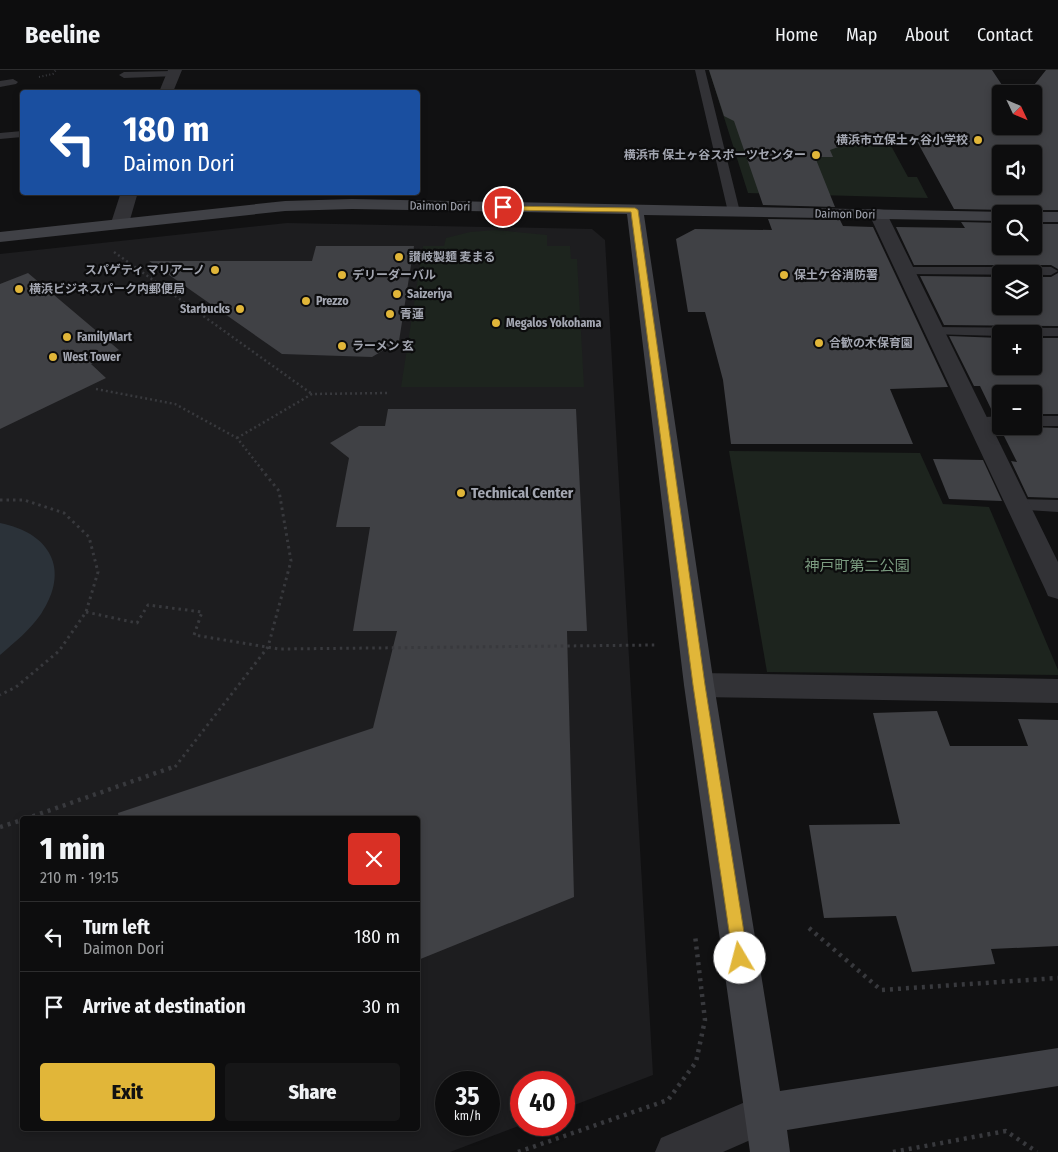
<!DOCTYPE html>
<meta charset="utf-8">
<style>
body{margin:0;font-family:"Fira Sans Condensed","Noto Sans JP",sans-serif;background:#161617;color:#f1f3f6;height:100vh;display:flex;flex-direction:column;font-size:19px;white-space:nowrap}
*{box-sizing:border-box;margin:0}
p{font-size:16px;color:#9a9c9e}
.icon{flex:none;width:28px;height:28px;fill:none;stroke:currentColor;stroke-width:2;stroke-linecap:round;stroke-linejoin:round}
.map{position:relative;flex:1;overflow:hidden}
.sheet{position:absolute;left:20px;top:746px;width:400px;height:315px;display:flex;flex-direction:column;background:#0d0d0e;border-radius:5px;box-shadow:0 2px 8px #0003,0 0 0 1px #2d2d2e}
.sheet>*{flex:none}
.banner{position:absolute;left:20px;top:20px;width:400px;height:105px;border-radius:5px;box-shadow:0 2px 8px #0003,0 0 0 1px #2d2d2e;background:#1a4fa0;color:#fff;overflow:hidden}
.needle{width:32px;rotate:134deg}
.tools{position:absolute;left:992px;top:15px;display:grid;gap:10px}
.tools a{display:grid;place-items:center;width:50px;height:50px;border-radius:5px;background:#0d0d0e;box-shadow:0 2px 8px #0003,0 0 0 1px #2d2d2e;font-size:25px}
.speed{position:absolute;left:435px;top:1001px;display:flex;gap:10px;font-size:25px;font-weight:700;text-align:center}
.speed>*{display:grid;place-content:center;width:65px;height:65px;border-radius:50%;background:#0d0d0e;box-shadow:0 2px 8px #0003,0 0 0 1px #2d2d2e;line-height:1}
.speed small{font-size:12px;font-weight:400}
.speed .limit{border:8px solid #d22;background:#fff;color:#111}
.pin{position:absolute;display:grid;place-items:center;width:42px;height:42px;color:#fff;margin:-21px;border:2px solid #fff;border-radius:50%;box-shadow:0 1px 5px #0007}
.me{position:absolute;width:55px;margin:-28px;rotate:352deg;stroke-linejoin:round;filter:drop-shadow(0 0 4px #0008)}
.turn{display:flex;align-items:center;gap:18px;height:105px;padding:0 20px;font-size:22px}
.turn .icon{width:65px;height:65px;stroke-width:2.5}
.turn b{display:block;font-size:35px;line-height:42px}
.round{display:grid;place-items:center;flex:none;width:52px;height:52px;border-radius:5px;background:#161617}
.head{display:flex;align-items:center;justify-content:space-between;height:85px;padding:0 20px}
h1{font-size:30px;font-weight:800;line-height:38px}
.button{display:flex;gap:10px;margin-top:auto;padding:10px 20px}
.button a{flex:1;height:58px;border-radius:5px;background:#e1b639;color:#111;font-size:20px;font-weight:800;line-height:58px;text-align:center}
.button a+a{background:#161617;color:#f1f3f6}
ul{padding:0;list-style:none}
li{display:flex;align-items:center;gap:15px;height:70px;padding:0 20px;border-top:1px solid #2d2d2e}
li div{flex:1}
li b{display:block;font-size:19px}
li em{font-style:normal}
header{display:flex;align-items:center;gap:30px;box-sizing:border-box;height:70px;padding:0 25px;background:#0d0d0e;border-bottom:1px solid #2d2d2e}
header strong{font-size:24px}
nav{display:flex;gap:28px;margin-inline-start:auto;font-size:18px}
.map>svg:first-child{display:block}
.built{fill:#1d1d1f;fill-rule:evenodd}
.green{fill:#1d241e}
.water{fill:#2b3239}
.building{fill:#404145;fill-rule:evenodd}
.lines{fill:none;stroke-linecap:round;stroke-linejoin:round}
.path-far3{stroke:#38393d;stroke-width:2;stroke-dasharray:1 2.5;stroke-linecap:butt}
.path-far2{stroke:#38393d;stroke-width:2.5;stroke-dasharray:2 3;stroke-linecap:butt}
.path-far1{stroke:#38393d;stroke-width:3;stroke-dasharray:2.5 4;stroke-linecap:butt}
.path{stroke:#38393d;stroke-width:4.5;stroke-dasharray:3 5;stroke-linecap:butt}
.lane{fill:#323236;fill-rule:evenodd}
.street{fill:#323236;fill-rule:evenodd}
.secondary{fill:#404146;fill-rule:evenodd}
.route{fill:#e1b639;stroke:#927625}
.poi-dot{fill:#e1b639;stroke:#0c0c0d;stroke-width:2}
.labels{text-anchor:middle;stroke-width:4.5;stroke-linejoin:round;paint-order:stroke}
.far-poi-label{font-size:12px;font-weight:bold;fill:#a3a6b1;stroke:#0c0c0d;text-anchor:start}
.far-street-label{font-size:12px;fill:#a3a6b1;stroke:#0c0c0d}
.poi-label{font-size:15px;font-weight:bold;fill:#a3a6b1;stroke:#0c0c0d;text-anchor:start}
.park-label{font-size:15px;fill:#7b9b80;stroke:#0c0c0d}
</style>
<header>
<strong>Beeline</strong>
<nav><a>Home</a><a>Map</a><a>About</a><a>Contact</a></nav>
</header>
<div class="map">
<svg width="1058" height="1082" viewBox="0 0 1058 1082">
<rect width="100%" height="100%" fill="#111112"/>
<!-- built -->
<path class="built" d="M287 153 592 159 605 170 653 1005 564 1039V1012H521V1055L450 1082H0V184ZM22 749H418V1059H22ZM446 1012H489V1055H446Z"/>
<!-- green -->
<path class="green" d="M709 0 870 37 908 107H917L928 128 748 123Z
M496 160 547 165V176H570L571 189H577L584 317H401L423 176H444L446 168 470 162Z
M729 381 920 383 943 434 989 437 1058 600V605L767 602Z"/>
<!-- water -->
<path class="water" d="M0 453C50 463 71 499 41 544 30 560 15 572 0 585Z"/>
<!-- building -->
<path class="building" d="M709 0H992L1008 24H1001V56H1034V24H1027L1046 0H1058V140H1034L1025 144H1010L1007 140 954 139 913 64H869L864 68 830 80 833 87H815L835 137 763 135 734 51 724 46ZM1001 84H1034V116H1001Z
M768 149 840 150 843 156 873 157 948 317 890 319 913 374H731L723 310 705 242H688L676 169 695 159 772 160Z
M961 152 1001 153V176H1034V154H1058V199L1051 195H914L896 157 965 158Z
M316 176H414L399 271 372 287 282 284 149 191H312Z
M28 203 119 280 91 294 106 308 0 359V214Z
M1058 203V256L944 255 920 206 1001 207V236H1034V207H1051Z
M949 266 1001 268V296H1034V268H1058V344H1034V324H1001V344L994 345 980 316H974Z
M388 339H576L587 561H567L574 827 418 890V749H119L118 743 373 658 397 561H353L370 457H336L349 388 330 373 359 356H385Z
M1003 356 1058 358V428L1028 427 1011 391 1017 392 1000 358Z
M933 389 983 390 1002 431 949 429Z
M937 641 950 676H1028L1018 649 1058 650V876L991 879 995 894 912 902 896 846 824 848 809 755 900 754 873 643Z"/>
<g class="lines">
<!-- path-far3 -->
<path class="path-far3" d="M39 7 53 4 56 0"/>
<!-- path-far2 -->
<path class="path-far2" d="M114 182 312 324
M96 319 175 334 237 368 263 401
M237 368 312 324 389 323"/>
<!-- path-far1 -->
<path class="path-far1" d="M0 430H24L64 443 89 467 98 502 86 542 59 581 16 617 0 625
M86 542 137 553 148 535 202 542 194 565 279 579 657 575
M175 697 268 577 291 491 279 421 262 400"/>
<!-- path -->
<path class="path" d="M25 749 176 696
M0 757 22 750
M809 858 881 920 1058 908
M518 1082 668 1030 696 992 705 950 695 865
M893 1082 1006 1061 1037 1082"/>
<!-- lane -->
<path class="lane" d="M695 0H705L740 142 738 145 734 146 728 142Z
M173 1 178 4 176 6 124 8 119 5 124 2Z
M13 9 18 12 16 14 0 17V11Z
M22 61V67L0 69V63Z
M904 197H1051L1058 201 1051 205 899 204 897 201Z
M933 257 1058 258V266H1034V264H1001V266L928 264 926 261 928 258Z
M1001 346V356H971L969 352 971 348Z
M1034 346H1058V356H1034Z
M1017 429 1058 430V442L1011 439 1009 435 1011 431Z"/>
<!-- street -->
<path class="street" d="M168 0H182L173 22H159Z
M121 122H138L129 153 126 157 120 158 114 157 111 153Z
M878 139 884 140 887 144 1058 492V529L1048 526 1045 519 869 144 872 140Z
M699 603 1058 609V633L699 627 689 624 684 615 689 606Z
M764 1024 778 1030 784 1044 778 1058 723 1082H655L661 1068Z"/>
<!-- secondary -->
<path class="secondary" d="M352 129 1007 142 1008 144H1001V151L644 145 714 615 780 1021 1058 978V1016L787 1060 790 1082H750L684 615 627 144 352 139 285 141 0 172V162L285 131Z
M1034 142H1058V152H1034V144H1027Z"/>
</g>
<!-- route -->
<path class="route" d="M500 136 635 138 638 140 705 615 748 888 745 894 740 896 735 894 733 888 693 615 631 142 503 140 499 137Z"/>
<!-- markers -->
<g class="poi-dot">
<circle cx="978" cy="70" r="5"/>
<circle cx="816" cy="85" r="5"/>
<circle cx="399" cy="187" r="5"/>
<circle cx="215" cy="200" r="5"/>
<circle cx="342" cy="205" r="5"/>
<circle cx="784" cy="205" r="5"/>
<circle cx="19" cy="219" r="5"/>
<circle cx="397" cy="224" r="5"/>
<circle cx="306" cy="231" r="5"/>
<circle cx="240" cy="239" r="5"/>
<circle cx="390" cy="244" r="5"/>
<circle cx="496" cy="253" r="5"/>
<circle cx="67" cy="267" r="5"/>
<circle cx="819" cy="273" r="5"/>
<circle cx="342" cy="276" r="5"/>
<circle cx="53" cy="287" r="5"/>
<circle cx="461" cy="423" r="5"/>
</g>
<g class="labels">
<!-- far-poi labels -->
<g class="far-poi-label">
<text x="968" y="74" text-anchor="end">横浜市立保土ヶ谷小学校</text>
<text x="806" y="89" text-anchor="end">横浜市 保土ヶ谷スポーツセンター</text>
<text x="409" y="191">讃岐製麺 麦まる</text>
<text x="205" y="204" text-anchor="end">スパゲティ マリアーノ</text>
<text x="352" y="209">デリーダーバル</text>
<text x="794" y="209">保土ケ谷消防署</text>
<text x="29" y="223">横浜ビジネスパーク内郵便局</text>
<text x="407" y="228">Saizeriya</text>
<text x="316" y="235">Prezzo</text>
<text x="230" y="243" text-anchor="end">Starbucks</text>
<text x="400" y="248">青蓮</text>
<text x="506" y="257">Megalos Yokohama</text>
<text x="77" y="271">FamilyMart</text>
<text x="829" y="277">合歓の木保育園</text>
<text x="352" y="280">ラーメン 玄</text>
<text x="63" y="291">West Tower</text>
</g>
<!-- far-street labels -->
<g class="far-street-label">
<text transform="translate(440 136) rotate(1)" y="4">Daimon Dori</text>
<text transform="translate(845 144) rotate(1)" y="4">Daimon Dori</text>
</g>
<!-- poi labels -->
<g class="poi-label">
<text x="471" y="428">Technical Center</text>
</g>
<!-- park labels -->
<g class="park-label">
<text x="857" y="501">神戸町第二公園</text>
</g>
</g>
</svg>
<div class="tools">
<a><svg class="needle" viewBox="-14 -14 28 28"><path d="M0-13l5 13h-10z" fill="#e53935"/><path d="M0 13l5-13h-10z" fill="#9a9c9e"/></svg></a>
<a><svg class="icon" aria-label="sound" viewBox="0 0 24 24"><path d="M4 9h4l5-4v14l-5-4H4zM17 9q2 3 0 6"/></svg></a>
<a><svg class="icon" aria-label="search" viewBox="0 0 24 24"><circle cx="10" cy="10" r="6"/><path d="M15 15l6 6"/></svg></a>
<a><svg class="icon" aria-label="layers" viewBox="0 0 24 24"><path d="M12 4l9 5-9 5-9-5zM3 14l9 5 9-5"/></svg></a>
<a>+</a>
<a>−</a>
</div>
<div class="speed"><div>35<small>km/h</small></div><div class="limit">40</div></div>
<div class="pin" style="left:503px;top:137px;background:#d93025"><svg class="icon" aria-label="arrive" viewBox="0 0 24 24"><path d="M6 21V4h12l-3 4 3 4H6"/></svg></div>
<svg class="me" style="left:740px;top:888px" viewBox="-20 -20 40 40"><circle r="19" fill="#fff"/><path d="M0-13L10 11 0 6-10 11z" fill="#e1b639"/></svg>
<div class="banner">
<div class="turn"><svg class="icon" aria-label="left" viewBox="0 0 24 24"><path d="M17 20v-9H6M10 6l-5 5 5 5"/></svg><div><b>180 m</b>Daimon Dori</div></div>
</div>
<section class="sheet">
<div class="head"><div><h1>1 min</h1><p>210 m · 19:15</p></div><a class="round" style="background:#d93025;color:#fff"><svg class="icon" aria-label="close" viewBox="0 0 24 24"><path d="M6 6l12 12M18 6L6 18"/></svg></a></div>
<ul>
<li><svg class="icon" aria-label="left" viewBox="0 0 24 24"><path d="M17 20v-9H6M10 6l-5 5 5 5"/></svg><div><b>Turn left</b><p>Daimon Dori</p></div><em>180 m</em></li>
<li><svg class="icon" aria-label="arrive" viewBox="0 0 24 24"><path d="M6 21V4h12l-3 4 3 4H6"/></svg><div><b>Arrive at destination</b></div><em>30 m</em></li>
</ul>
<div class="button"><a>Exit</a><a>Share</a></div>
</section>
</div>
